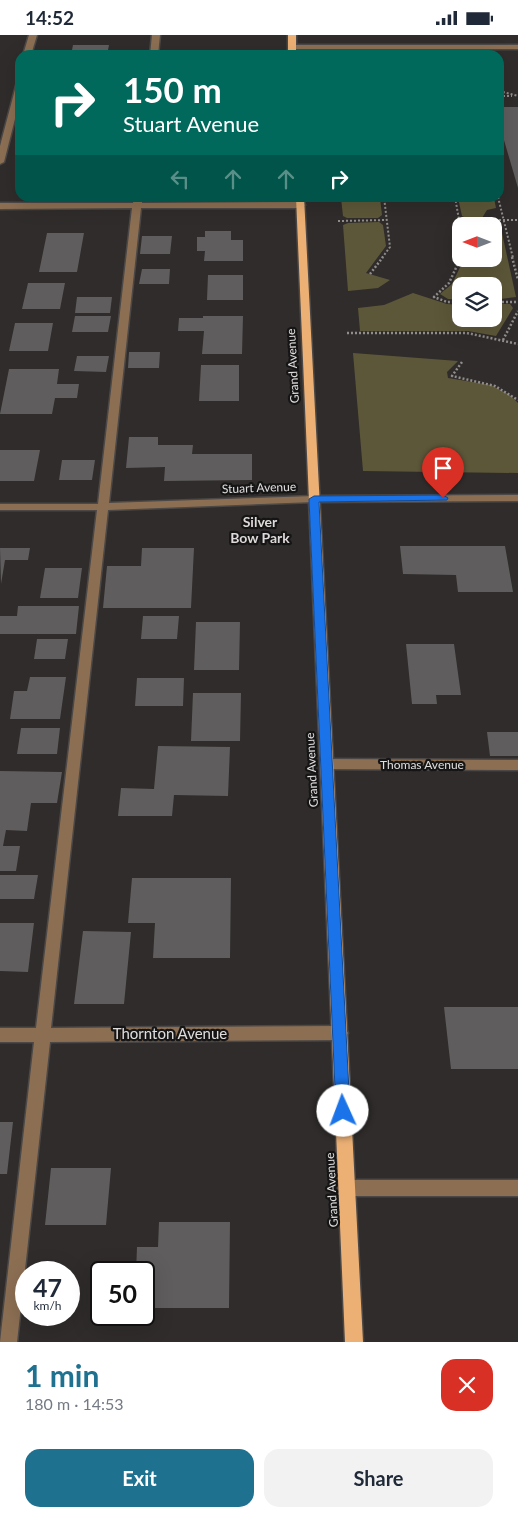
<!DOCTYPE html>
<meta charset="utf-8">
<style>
body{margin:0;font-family:Lato,sans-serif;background:#f2f2f3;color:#1f2937;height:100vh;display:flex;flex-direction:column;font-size:19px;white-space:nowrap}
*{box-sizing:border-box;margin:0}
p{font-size:16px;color:#747a83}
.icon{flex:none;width:28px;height:28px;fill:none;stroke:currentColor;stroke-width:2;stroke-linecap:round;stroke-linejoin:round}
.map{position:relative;height:1307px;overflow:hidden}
.sheet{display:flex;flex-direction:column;background:#fff;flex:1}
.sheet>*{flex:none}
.hud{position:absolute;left:15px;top:15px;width:489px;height:152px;border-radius:15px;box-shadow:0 5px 20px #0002;background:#00695c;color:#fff;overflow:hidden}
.needle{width:32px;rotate:270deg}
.buttons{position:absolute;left:452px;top:182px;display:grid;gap:10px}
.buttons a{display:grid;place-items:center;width:50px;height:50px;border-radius:10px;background:#fff;box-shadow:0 5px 20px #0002;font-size:25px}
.speed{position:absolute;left:15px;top:1226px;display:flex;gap:10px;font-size:25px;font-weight:700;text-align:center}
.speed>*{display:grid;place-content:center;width:65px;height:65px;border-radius:50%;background:#fff;box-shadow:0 5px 20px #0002;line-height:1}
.speed small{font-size:12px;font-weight:400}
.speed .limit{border:2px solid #111;border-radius:8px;background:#fff;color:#111}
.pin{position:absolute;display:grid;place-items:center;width:42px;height:42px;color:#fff;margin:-51px -21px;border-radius:50% 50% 50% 0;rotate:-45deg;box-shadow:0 0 5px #0007}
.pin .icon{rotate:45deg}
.me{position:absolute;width:55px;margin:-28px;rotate:358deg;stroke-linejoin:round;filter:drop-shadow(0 0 4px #0008)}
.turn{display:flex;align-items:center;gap:18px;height:105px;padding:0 25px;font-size:22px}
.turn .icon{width:65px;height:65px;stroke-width:2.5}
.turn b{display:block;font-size:35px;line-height:42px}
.lanes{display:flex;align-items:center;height:48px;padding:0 25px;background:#0003;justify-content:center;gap:25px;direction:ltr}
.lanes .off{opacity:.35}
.round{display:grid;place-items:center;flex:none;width:52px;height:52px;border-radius:15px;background:#f2f2f3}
.headline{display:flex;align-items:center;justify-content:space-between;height:85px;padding:0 25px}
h1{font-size:30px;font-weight:700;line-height:38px;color:#1f7190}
.cta{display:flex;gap:10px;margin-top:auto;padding:10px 25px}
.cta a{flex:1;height:58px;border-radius:15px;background:#1f7190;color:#fff;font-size:20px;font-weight:700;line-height:58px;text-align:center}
.cta a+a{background:#f2f2f3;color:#1f2937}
.status{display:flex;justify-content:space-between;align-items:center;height:35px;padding:0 25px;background:#fff;direction:ltr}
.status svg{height:14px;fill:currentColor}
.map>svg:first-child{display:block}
.green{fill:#5d5739}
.building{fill:#605d5e}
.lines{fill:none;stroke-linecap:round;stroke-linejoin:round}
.minor-casing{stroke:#4b4847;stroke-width:3}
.major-casing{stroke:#4b4847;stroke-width:3}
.path-far1{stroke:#908d8c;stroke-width:2;stroke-dasharray:2 2;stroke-linecap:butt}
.path{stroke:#908d8c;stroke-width:2.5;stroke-dasharray:2 2;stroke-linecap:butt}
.minor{fill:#8c6f53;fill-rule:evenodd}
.major{fill:#ecb074;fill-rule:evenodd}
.route{fill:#1a73e8;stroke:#114b97}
.labels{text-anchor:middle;stroke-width:4.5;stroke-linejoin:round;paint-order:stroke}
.street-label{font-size:12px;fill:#e0dedd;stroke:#161515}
.neighbourhood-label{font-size:14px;font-weight:bold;fill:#ddd9d8;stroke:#161515}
.near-street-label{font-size:15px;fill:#e0dedd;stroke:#161515}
</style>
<div class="status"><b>14:52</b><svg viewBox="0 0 49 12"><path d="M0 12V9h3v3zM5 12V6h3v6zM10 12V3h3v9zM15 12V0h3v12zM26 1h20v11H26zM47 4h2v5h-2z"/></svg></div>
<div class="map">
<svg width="518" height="1307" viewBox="0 0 518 1307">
<rect width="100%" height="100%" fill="#2f2c2b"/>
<!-- green -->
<path class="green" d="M341 163H380L382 180 378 183H347L343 181Z
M458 163H494L496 173 487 175 482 183H466L462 181Z
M379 187 383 190 386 211 366 238 390 245 378 253 348 256 343 190 348 188Z
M494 197 502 198 516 262 494 265V251H461V265L448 264 440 259 452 249 464 224H494Z
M413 258 447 269 461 270V284H494V269H510L513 273 496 301 468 296H360L358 273 384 270Z
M353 318 458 326 447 337 448 343 491 350 510 360 518 368V438L363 436Z"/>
<!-- building -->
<path class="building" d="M73 10H109L107 20H71Z
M499 72H518V153L499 88Z
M205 196H231V205H243V226H204L205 216H197V202H205Z
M47 198H84L77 237H39Z
M142 201H172L170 219H140Z
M142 234H170L169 249H139Z
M208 240H243V265H207Z
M28 248H65L60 274H22Z
M77 262H112L110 278H75Z
M75 281H111L108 297H72Z
M203 281H243L242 319H202L204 296H178L179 283H203Z
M15 288H53L48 316H9Z
M129 317H160L159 333H128Z
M77 321H109L106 337 74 336Z
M201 330H239V366H199Z
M9 334H59L57 349H79L77 363H55L52 379H0Z
M129 402H158V410H193L192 419H252V445L164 446 165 432 126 433Z
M0 415H40L34 446H0Z
M62 425H95L92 445H59Z
M400 511H505L513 557H458L456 540 403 539Z
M0 513H30L28 525H5L1 549Z
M142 513H194L191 573H103L107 531H141Z
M45 533H82L78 563H40Z
M18 571H79L76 599H0V581H17Z
M143 581H179L177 604H141Z
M196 587H240L239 635H194Z
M37 604H68L65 624H34Z
M406 609H454L461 660H436L437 669H412Z
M30 642H66L60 684H10L14 656H27Z
M137 643H184L183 671H135Z
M193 658H241L240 706H191Z
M21 693H60L57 719H17Z
M487 697H518V721H490Z
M158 711 230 712 228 761 174 760 172 781H118L121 753 154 754Z
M0 736 62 737 57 768H31L27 796 6 795 3 811H20L16 836H0Z
M0 840H38L34 864H0Z
M132 843H231L230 923H153L155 888H128Z
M0 888H34L28 937 0 936Z
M83 896 131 897 124 969H74Z
M444 972H518V1034H451Z
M0 1087H13L7 1139H0Z
M51 1133H111L106 1190H45Z
M159 1187H230L229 1273H144V1238H136L137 1212H158Z"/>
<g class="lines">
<defs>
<path id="minor" d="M29 0H37L31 20H23Z
M152 0H160L158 20H150Z
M289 10H518V14H289Z
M17 47H20V64L4 127 0 129V111Z
M134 162H142V168L301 167 305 170 301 173H141L109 468 314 461 518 460V466L314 467 108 475 51 993 340 991 345 993 348 998 345 1003 340 1005 50 1007 17 1307H0L34 1007H0V993H36L97 475H0V469H98L132 173 0 174V168H133Z
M327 724 518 725V735L327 734 322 733 320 729 322 725Z
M347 1145H518V1161H347L341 1159 339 1153 341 1147Z"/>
<path id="major" d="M288 0H296V20H288Z
M296 162H304L363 1307H345Z"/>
</defs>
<!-- minor casing -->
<use href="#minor" class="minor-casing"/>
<!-- major casing -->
<use href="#major" class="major-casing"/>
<!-- path-far1 -->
<path class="path-far1" d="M499 56 518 61
M499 61H512
M455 162 461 196
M498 162 513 223
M459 185H518
M338 186 387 185
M382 223 390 212 384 162
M460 223 461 221"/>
<!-- path -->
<path class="path" d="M461 222 449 248 434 262 447 267H461
M512 222 518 245
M370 239 383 222
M494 267H518
M347 298H467L518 309
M503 305 518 276
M462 327 452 341 495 351 518 365"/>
<!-- minor -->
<use href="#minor" class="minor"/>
<!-- major -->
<use href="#major" class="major"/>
</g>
<!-- route -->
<path class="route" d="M443 460 448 463 447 465 319 467 350 1076 348 1080 343 1082 338 1080 336 1076 309 464 314 461Z"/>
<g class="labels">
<!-- street labels -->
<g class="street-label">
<text transform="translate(293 331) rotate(-93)" y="4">Grand Avenue</text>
<text transform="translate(259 453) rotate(-2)" y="4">Stuart Avenue</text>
<text x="422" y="734">Thomas Avenue</text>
<text transform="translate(312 735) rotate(-93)" y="4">Grand Avenue</text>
<text transform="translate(332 1155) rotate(-93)" y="4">Grand Avenue</text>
</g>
<!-- neighbourhood labels -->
<g class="neighbourhood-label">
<text x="260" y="492">Silver<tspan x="260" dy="16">Bow Park</tspan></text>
</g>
<!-- near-street labels -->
<g class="near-street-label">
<text x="170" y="1004">Thornton Avenue</text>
</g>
</g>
</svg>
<div class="buttons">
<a><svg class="needle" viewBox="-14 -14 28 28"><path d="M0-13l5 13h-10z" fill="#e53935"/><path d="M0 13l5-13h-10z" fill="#747a83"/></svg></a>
<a><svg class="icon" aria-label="layers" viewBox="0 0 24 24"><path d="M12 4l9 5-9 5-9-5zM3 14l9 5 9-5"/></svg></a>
</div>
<div class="speed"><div>47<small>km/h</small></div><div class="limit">50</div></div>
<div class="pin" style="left:443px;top:463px;background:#d93025"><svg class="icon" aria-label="arrive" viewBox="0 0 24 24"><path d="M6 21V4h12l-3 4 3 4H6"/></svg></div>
<svg class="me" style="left:343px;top:1076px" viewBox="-20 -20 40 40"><circle r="19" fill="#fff"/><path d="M0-13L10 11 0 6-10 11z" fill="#1a73e8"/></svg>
<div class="hud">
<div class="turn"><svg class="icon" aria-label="right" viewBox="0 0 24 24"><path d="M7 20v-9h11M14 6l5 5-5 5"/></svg><div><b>150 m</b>Stuart Avenue</div></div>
<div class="lanes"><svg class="icon off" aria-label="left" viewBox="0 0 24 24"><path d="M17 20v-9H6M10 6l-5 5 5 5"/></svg><svg class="icon off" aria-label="ahead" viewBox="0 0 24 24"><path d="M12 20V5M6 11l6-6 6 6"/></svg><svg class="icon off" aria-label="ahead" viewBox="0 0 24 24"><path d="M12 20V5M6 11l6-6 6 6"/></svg><svg class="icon" aria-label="right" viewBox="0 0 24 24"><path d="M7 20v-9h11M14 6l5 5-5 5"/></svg></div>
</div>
</div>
<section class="sheet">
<div class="headline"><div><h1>1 min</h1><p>180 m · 14:53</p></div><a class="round" style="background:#d93025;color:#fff"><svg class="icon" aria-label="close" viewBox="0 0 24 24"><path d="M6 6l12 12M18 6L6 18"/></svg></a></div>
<div class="cta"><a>Exit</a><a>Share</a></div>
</section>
